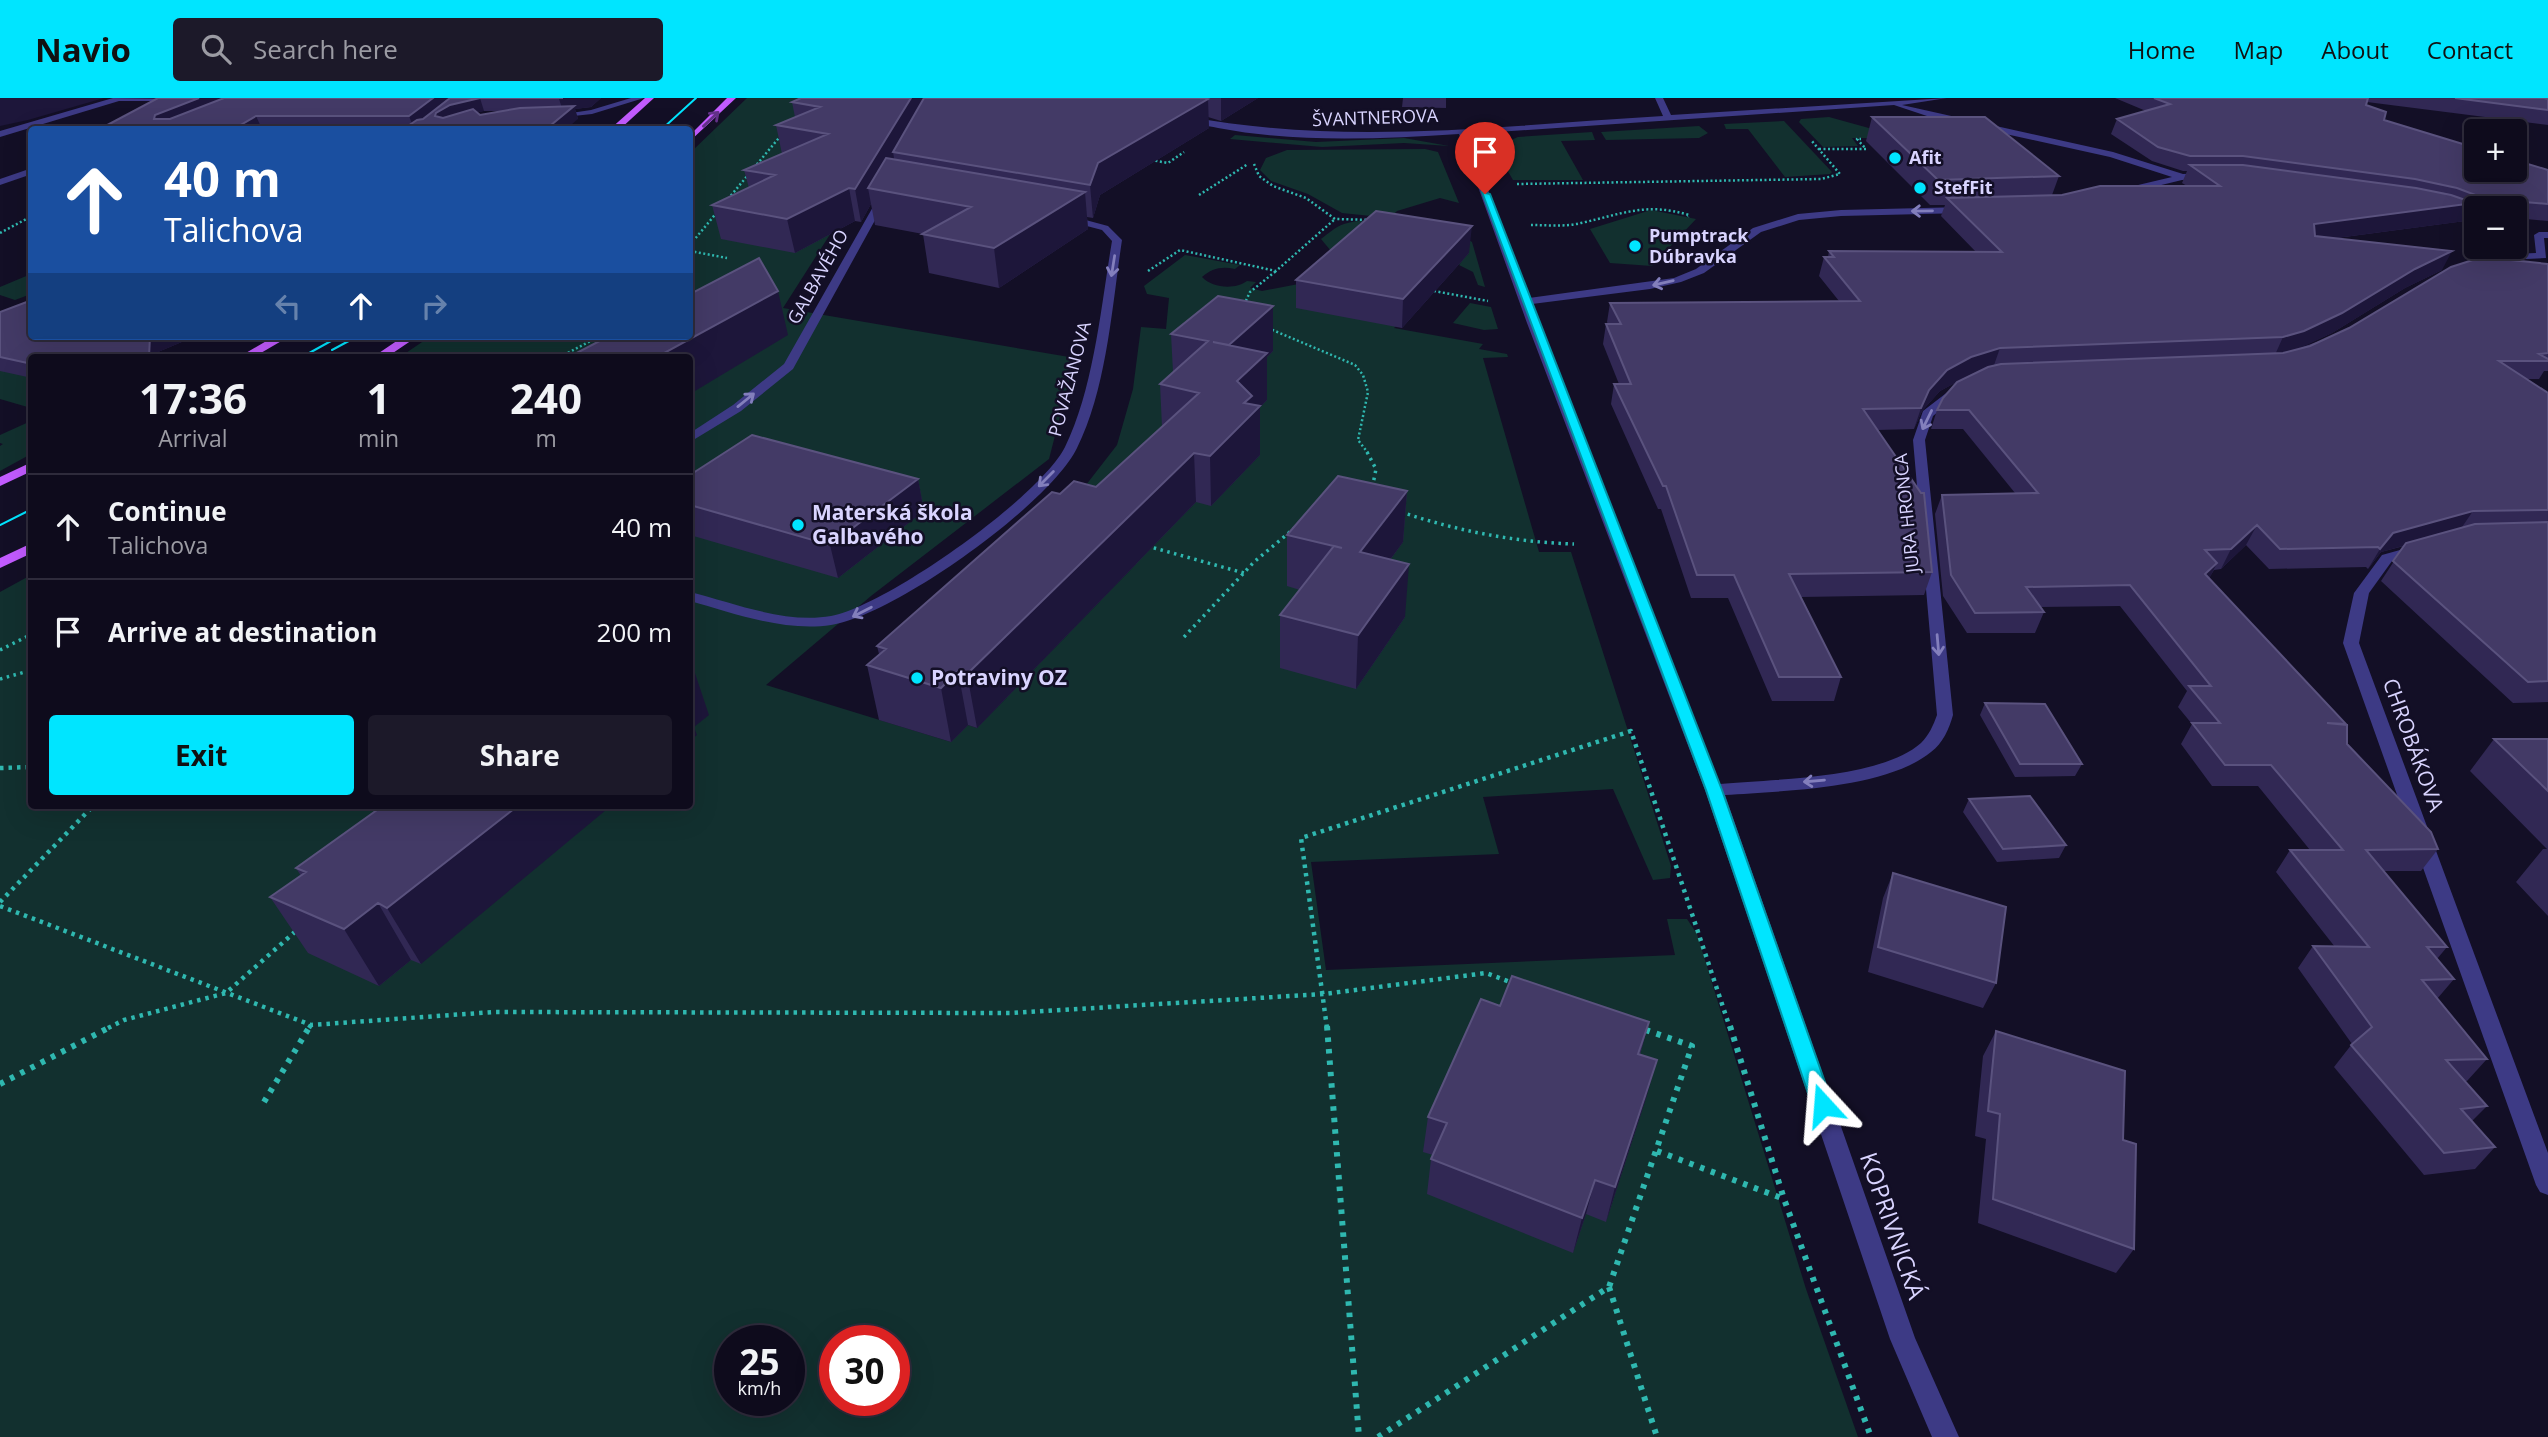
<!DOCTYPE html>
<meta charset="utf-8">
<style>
body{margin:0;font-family:"Open Sans",sans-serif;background:#1c1929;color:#f1f3f6;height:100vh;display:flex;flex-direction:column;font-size:26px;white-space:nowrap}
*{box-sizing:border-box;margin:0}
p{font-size:23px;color:#9b9ba3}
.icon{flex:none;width:38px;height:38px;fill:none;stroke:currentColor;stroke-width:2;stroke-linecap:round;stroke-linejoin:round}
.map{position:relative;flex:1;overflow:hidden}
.panel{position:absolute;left:28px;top:256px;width:665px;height:455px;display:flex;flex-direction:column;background:#0e0b1c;border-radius:7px;box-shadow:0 7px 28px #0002,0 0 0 2px #2e2b3b}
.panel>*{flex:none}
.banner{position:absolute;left:28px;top:28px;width:665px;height:214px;border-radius:7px;box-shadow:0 7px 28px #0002,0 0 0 2px #2e2b3b;background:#1a4fa0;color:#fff;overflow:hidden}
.fabs{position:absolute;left:2464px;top:21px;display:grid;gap:14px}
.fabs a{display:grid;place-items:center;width:63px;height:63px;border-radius:7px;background:#0e0b1c;box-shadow:0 7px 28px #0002,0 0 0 2px #2e2b3b;font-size:35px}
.speed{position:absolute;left:714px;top:1227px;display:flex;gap:14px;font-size:35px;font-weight:700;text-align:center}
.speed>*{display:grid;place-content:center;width:91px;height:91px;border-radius:50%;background:#0e0b1c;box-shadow:0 7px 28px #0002,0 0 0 2px #2e2b3b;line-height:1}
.speed small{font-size:18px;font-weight:400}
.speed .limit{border:10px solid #d22;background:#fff;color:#111}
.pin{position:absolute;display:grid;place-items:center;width:60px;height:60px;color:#fff;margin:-72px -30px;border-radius:50% 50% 50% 0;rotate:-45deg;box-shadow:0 0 7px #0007}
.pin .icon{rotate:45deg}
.me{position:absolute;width:77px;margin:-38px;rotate:341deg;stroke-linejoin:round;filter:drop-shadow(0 0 5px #0008)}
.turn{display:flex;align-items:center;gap:24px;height:147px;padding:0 21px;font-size:32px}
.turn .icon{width:91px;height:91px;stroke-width:2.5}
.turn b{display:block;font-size:49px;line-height:60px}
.lanes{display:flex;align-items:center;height:66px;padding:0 21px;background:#0003;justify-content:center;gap:35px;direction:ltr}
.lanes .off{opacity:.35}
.eta{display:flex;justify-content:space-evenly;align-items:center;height:119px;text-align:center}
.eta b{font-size:42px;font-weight:700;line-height:49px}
.button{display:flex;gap:14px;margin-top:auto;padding:14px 21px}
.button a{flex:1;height:80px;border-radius:7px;background:#00e5ff;color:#111;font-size:28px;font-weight:700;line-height:80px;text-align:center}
.button a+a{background:#1c1929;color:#f1f3f6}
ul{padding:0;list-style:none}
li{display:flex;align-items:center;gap:21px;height:105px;padding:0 21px;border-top:2px solid #2e2b3b}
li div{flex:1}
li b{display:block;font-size:26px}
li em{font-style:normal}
header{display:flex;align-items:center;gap:42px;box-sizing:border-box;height:98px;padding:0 35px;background:#00e5ff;color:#111}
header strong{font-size:33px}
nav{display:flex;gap:38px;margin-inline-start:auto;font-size:24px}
.search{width:490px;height:63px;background:#1c1929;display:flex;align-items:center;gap:18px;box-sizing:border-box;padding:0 24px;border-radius:7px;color:#9b9ba3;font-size:26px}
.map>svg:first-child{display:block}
.green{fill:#12302f;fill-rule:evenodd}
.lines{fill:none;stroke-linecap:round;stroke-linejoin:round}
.path-far3{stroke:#2fb8b0;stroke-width:2.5;stroke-dasharray:2 2.5;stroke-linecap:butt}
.path-far2{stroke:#2fb8b0;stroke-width:3.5;stroke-dasharray:2.5 4.5;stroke-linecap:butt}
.path-far1{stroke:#2fb8b0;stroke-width:4.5;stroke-dasharray:3.5 5;stroke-linecap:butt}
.path{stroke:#2fb8b0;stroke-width:6;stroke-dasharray:4.5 7;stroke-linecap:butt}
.minor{fill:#3d3a85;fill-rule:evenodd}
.major{fill:#c25bff;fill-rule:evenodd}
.tram{stroke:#00e5ff;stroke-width:2}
.wall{fill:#312854;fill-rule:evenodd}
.shaded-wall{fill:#1d163a}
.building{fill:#433a66;stroke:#5a527e;stroke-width:2}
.oneway{stroke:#623188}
.oneway2{stroke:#837fbc}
.route{fill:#00e5ff;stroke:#0095a6;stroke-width:2}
.poi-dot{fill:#00e5ff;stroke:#130f26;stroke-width:2.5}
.labels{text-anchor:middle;stroke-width:5;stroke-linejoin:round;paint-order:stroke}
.far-street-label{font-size:18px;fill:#d9d4ff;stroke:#130f26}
.far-poi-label{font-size:18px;font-weight:bold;fill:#d9d4ff;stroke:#130f26;text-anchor:start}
.poi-label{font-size:21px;font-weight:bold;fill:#d9d4ff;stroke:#130f26;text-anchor:start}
.street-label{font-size:21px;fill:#d9d4ff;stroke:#130f26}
.near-street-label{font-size:24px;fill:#d9d4ff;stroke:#130f26}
</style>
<header>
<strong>Navio</strong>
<div class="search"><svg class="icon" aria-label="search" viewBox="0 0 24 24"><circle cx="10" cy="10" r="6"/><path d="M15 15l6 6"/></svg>Search here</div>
<nav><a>Home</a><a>Map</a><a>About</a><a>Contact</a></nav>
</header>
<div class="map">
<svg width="2548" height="1339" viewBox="0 0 2548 1339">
<rect width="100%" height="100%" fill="#130f26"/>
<!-- green -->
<path class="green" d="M747 0H917L783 210 1075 260 1049 361 871 498 766 587 951 644 968 627 977 630 1136 466 1072 405 1117 347 1133 291 1141 229 1166 231 1169 200 1147 196 1144 188 1185 157 1240 167 1235 171C1222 168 1212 170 1202 179 1212 190 1235 192 1247 183L1256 184 1250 190 1262 193 1309 184 1336 159 1321 141C1329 135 1335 129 1344 126 1376 115 1431 133 1464 139L1472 144 1485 189 1478 187 1473 174 1459 167 1463 162 1394 230 1483 246 1479 251 1507 256 1508 259 1483 260 1539 454H1571L1671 768 1670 780 1653 782 1613 691 1483 699 1499 756 1311 764 1326 872 1675 857 1667 821H1687L1697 836 1806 1191 1858 1339H0V494L31 477 32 707H690V259H400L431 238H690V55ZM730 1242H789V1302H730ZM835 1242H894V1302H835Z
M1829 19 1876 32 1883 40H1852L1858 48 1823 49 1799 24 1801 21Z
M1784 23 1832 74 1830 76 1785 79 1748 31H1726L1724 26Z
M1699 28 1708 35 1699 40 1606 42 1601 34Z
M1592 34 1595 42 1561 43 1583 82H1513L1496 53 1497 48 1518 39Z
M1235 37 1316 44 1404 40 1449 48 1404 45 1322 49 1230 41Z
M1425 51 1438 54 1459 105 1440 100 1397 113 1393 117 1400 121 1342 115 1308 96 1271 83 1260 72 1266 60 1287 52Z
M1651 112 1696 121 1652 168 1610 165 1590 131Z
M31 176V196L15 202 0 197V189Z
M1470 205 1491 209 1498 231 1484 232 1453 225Z
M0 270 31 279V310L0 301Z
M31 323V356L0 373V348L3 346 0 345V337Z"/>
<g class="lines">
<!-- path-far3 -->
<path class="path-far3" d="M1819 51H1866L1857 41H1861
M1151 62 1168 65 1184 54
M1254 66 1259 78 1273 88 1306 100 1335 121 1372 122
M1517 86 1821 81 1840 76 1811 42
M1199 97 1248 66
M728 101 783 35
M1531 127C1547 127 1565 129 1581 125 1622 116 1646 104 1689 117L1688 119
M0 135 32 118
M690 147 718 113
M690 153 727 160
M1148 173 1180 152 1276 173 1335 121
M1434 193 1488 203
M1244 207 1250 194 1276 173
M1268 230 1355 267 1363 277 1368 294 1358 342 1368 355
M560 259 600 238"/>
<!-- path-far2 -->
<path class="path-far2" d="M1367 354 1376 371 1372 391
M1401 414C1458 433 1514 444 1574 446
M1147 448 1244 475
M1184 539 1254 464 1297 428
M0 552 32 536
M0 581 32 572"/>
<!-- path-far1 -->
<path class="path-far1" d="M0 670 32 669
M0 804 94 707
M0 808 311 927 494 914 1011 915 1324 896 1486 875 1513 885
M108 930 124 922 226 895 297 832
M309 930 311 927
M1327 930 1301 740 1631 633 1730 930"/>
<!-- path -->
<path class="path" d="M1327 928 1359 1339
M1730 928 1784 1101 1871 1339
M0 986 112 928
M264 1004 310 928
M1657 1053 1784 1101
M1609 1189 1657 1339
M1378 1339 1609 1189 1692 948 1643 931"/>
<!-- minor -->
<path class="minor" d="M113 0 182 1 178 3H119L0 39V33Z
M631 0H644L592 16 555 20 551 18 591 12Z
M1655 0H1663L1671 17 1947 0 1902 7 2113 54 2183 76 2209 75 2214 78 2209 81 2182 82 2120 97 2117 96V92L2172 79 2110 59 1933 20 1894 7 1467 36 1529 200 1674 180 1696 171 1753 130 1798 116 1841 112 1964 109 1969 112 1964 115 1841 118 1799 122 1761 134 1704 175 1681 184 1650 191 1532 206 1720 686C1774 681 1880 681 1921 645 1929 637 1933 628 1937 617L1913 342 1923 313 1958 286 1968 289 1933 318 1925 342 1953 617C1949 631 1943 645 1931 654 1886 691 1782 693 1725 697L1915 1240 1959 1339H1932L1890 1241 1705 692 1527 225 1459 36C1379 41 1297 45 1218 30 1206 27 1192 27 1182 21L1186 18C1344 49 1504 27 1663 18Z
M32 70V76L0 87V81Z
M882 93 890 95 793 271 741 313 690 344V335L733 307 784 266Z
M2445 107 2476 119V125L2442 112 2440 110Z
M1067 117 1108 128 1122 142C1112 208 1107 290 1077 350 1049 407 893 518 831 527 784 534 733 515 690 503V494C734 505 785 526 831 518 886 508 1040 399 1065 349 1094 290 1101 208 1112 143L1102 132 1064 122V118Z
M2539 134H2548V140H2544L2546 160 2506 162 2481 170 2476 167 2501 157 2506 149 2515 147 2512 156 2536 155 2534 137Z
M2418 447 2425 451 2423 454 2392 463 2369 495 2359 545 2548 1055V1097L2540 1094 2536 1087 2343 545 2354 495 2382 457Z"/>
<!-- major -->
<path class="major" d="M645 0H654L619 32H609Z
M727 0H736L690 43V37Z
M275 238H290L254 259H239Z
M404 238H418L387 259H373Z
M32 364V373L0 388V379Z
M32 445V455L0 470V460Z"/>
<!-- tram -->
<path class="tram" d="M661 32 696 0
M332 252 358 238
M302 259 340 238
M0 427 32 411"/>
</g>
<!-- wall -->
<path class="wall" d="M158 0H221V1L601 0 591 9 575 11 578 21 403 31 98 32ZM484 13H503L480 17 477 14Z
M801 0H1258L1221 23 1208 19 1209 30 1100 97 1093 120 1087 119 1088 131 999 190 929 175 923 136 875 127 871 106 861 124 855 123 795 155 721 141 712 107 749 90 744 72 782 56 776 27 795 19 792 4Z
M1403 0H1446V10L1402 9Z
M2115 0H2548V27L2367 4 2366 7 2384 22 2548 72V123L2515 120V110H2476V116L2470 114 2465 123 2337 140 2442 172 2405 190 2332 235 2299 250 2548 166V273H2544L2539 281H2526L2548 295V604L2513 605 2381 483 2404 448 2381 454 2368 471 2366 469 2269 471 2246 447 2221 471 2214 472 2209 480 2347 646 2438 751 2421 773H2384L2447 849 2437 861 2454 881 2437 901 2487 961 2467 983H2464L2487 1008 2472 1023 2495 1049 2475 1071 2424 1077 2334 969 2352 946 2298 870 2313 848 2335 849 2276 774 2290 752H2310L2258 688H2212L2181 646 2192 626 2178 609 2187 593 2120 508 2040 509 2044 514 2035 535H1967L1943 498 1935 416 1942 397 2015 395 1963 331H1931L1937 312 1971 278 1964 280 1940 293 1922 313 1914 331 1877 332 1932 474 1924 497 1801 499 1841 579 1834 603H1772L1728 500H1691L1661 411H1658L1611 306 1614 286H1619L1603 246 1606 226H1608L1607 224 1610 205 1839 203 1819 178 1824 159H1828L1829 153 1976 154 1941 118 1945 107H1930L1866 43 1872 19 2059 78 2052 97 2187 88 2182 85 2187 73H2183L2152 63 2111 36 2117 21 2146 13Z
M1469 155 1402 230 1296 210V182Z
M0 214 32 238H196L158 254 32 259V280L0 273Z
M1171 236 1273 253 1267 259V302L1260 309V357L1211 408 1196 404 977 630 968 627 951 644 879 622 867 567 879 556 877 548 1060 396 1096 389 1162 329 1160 286 1173 274Z
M690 377 918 381 924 413 838 480 690 437Z
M1407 393 1403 444 1390 462 1405 519 1356 591 1280 570V517L1300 492 1287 488V437Z
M1985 605 2082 666 2075 678 2015 679 1980 617Z
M2494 641H2548V818L2516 784 2543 751H2547L2470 673Z
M1969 701 2066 747 2059 760 1997 764 1963 714Z
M384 707 421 866 411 862 379 888 308 855 270 799 301 778 296 770Z
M1893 775 1996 885 1983 910 1868 874 1883 800Z
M1500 908 1649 924 1640 957 1647 997 1606 1124 1586 1116 1573 1155 1427 1096 1431 1061 1433 1057 1423 1054 1428 1019Z
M1996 933 2123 1042 2134 1151 2116 1175 1978 1125 1986 1041 1975 1038 1983 958Z"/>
<!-- shaded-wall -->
<path class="shaded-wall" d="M0 0H104L28 22 0 28Z
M199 0H221L223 6 161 30 154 21 155 17Z
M433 0H454L414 31 409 18Z
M480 0 484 13 455 20 441 28 435 18 436 15 450 7Z
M563 0H601L591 9 575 11 578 21 565 32H545L563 13 559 1Z
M911 0H932L893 54 895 66 868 90 871 106 861 124 855 91Z
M1221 0H1258L1221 23Z
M1208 1 1209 30 1100 97 1093 120 1090 87 1098 65Z
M256 18 262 31 260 32H232Z
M849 90 855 123 795 155 787 121Z
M1085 94 1088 131 999 190 994 150Z
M2512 103 2508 110H2485L2487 106Z
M2474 105 2465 123 2306 144 2314 126Z
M1472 128 1469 155 1402 230 1403 201Z
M2452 153 2442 172 2405 190 2332 235 2294 253 2274 259 2283 239 2415 171Z
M778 193 788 237 690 296V259H657Z
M1273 208V253L1267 259V302L1260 309V357L1211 408 1210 358 1229 247Z
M150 238H196L158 254V259H149Z
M2000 250 1993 270 1964 280 1940 293 1922 313 1914 331 1921 310 1929 292 1947 272 1971 259Z
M1194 355 1196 404 977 630 967 576Z
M918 381 924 413 838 480 830 447Z
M1407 393 1403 444 1357 507 1360 454Z
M2473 413 2460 432 2381 454 2368 471 2380 451 2393 435Z
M2257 427 2246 447 2221 471 2231 451Z
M2217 465 2207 485 2205 476Z
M1409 466 1405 519 1356 591 1358 537Z
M691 563 709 617 694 629 697 637 690 643V564Z
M958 573 968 627 951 644 941 590Z
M519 707H612L421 866 387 810Z
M378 805 411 862 379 888 344 831Z
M1657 962 1647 997 1606 1124 1615 1089Z
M1595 1082 1586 1116 1573 1155 1582 1120Z"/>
<!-- building -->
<path class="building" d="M158 0H199L155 17 154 21H170L224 0H433L409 18H256L232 32H98Z
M450 0H563H480L450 7 436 15 435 18 443 20 473 11 480 17 520 10 574 8 545 32H402L417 22 423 21Z
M801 0H911L855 91 849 90 787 121 712 107 775 77 744 72 828 36 776 27 820 9 792 4Z
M924 0H1205L1208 1 1098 65 1090 87 893 54Z
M2154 0H2368L2366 7 2386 14 2384 22 2476 50V72H2515V62L2548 72V106L2512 103 2487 106 2486 101 2457 90 2415 81 2243 58H2190L2158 49 2117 21 2170 6Z
M2455 0H2544L2548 1V12Z
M1872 19H1985L2059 78 1938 82Z
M886 60 1085 94 994 150 922 136 971 109 868 90Z
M2190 67H2243L2416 90 2451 97 2474 105 2314 126 2315 138 2452 153 2415 171 2342 215 2304 233 2283 239 2000 250 1971 259 1947 272 1929 292 1921 310 1863 311 1921 395H1924L1932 474 1789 476 1841 579H1779L1734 477H1697L1666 388H1663L1614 286H1631L1606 226H1621L1610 205 1860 203 1824 159H1834L1829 153 2002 154 1947 100 2062 97 2100 88H2220Z
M1376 113 1472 128 1403 201 1296 182Z
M2482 159 2548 166V255L2539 256 2548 261V263H2499L2548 295V412L2473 413 2393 435 2380 451 2378 449 2280 451 2257 427 2231 451 2205 452 2217 465 2205 476 2346 626 2327 625 2347 627V646L2431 734 2438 751 2366 752 2447 849H2427L2454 881 2422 882 2487 961 2446 962 2487 1008 2461 1011 2495 1049 2444 1055 2351 947 2372 929 2313 848 2369 849 2290 752H2343L2271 667H2225L2192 625H2220L2189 588H2211L2130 487 2026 489 2044 514 1975 515 1951 477 1942 397 2038 395 1969 312H1937L1943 300 1957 284 1988 269 2001 266 2283 255 2310 248 2349 230 2451 169Z
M759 160 778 193 657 259H569L609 238H690V196Z
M1218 198 1273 208 1229 247 1213 244 1267 255 1237 283 1252 298 1244 305 1260 308 1210 358 1194 355 967 576 958 573 941 590 867 567 886 551 877 548 1052 394 1060 396 1074 383 1096 389 1199 295 1160 286 1208 243 1171 236Z
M32 202V238H150L149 259H32V266L0 259V214Z
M752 337 918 381 830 447 690 407V377Z
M1338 378 1407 393 1360 454 1409 466 1358 537 1280 517 1334 448 1342 450 1287 437Z
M2548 424V583L2528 584 2393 463 2406 445 2475 426Z
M1985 605 2045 606 2082 666H2020Z
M2494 641H2548V693Z
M2030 698 2066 747 2003 751 1969 701Z
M384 707H519L387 810 378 805 344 831 270 799 306 774 296 770Z
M1893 775 2006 809 1996 885 1878 849Z
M1512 878 1649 924 1638 956 1657 962 1615 1089 1595 1082 1582 1120 1431 1061 1447 1025 1428 1019 1481 901 1500 908Z
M1996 933 2125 973 2123 1042 2136 1046 2134 1151 1993 1101 2000 1016 1988 1013Z"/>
<!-- one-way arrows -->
<defs><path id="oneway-shaft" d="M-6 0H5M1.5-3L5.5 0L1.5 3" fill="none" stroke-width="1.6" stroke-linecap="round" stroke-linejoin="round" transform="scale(1.75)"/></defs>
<use class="oneway" href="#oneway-shaft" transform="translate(711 21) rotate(-43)"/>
<g class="oneway2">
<use href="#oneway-shaft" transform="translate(1922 113) rotate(179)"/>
<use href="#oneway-shaft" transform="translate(1113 168) rotate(99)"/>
<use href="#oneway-shaft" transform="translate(1663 185) rotate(167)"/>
<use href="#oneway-shaft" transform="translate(746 302) rotate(-39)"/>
<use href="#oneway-shaft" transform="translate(1927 322) rotate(116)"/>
<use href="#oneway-shaft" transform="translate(1046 381) rotate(135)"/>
<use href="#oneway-shaft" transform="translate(862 514) rotate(153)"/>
<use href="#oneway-shaft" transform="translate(1938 547) rotate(85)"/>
<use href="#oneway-shaft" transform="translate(1814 683) rotate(175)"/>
</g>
<!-- route -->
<path class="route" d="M1482 94 1490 96 1722 692 1833 1007 1830 1013 1823 1016 1815 1013 1812 1007 1706 692Z"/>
<!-- markers -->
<g class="poi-dot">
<circle cx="1895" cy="60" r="7"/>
<circle cx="1920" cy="90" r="7"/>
<circle cx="1635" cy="148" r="7"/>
<circle cx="798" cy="427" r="7"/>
<circle cx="917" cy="580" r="7"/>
</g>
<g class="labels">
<!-- far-street labels -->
<g class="far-street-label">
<text transform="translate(1375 20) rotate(-2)" y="6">ŠVANTNEROVA</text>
<text transform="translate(818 179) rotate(-61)" y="6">GALBAVÉHO</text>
<text transform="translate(1070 281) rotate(-75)" y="6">POVAŽANOVA</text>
<text transform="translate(1907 415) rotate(-96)" y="6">JURA HRONCA</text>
</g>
<!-- far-poi labels -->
<g class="far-poi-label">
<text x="1909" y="66">Afit</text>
<text x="1934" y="96">StefFit</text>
<text x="1649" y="144">Pumptrack<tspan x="1649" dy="21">Dúbravka</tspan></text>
</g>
<!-- poi labels -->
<g class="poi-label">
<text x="812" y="422">Materská škola<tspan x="812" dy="24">Galbavého</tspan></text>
<text x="931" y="587">Potraviny OZ</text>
</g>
<!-- street labels -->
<g class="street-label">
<text transform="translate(2413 647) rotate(70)" y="7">CHROBÁKOVA</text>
</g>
<!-- near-street labels -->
<g class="near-street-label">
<text transform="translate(1892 1128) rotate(71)" y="8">KOPRIVNICKÁ</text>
</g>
</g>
</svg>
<div class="fabs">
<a>+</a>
<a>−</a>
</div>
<div class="speed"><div>25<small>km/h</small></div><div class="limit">30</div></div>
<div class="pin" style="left:1485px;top:96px;background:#d93025"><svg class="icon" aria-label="arrive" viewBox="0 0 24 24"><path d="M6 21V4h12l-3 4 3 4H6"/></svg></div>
<svg class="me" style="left:1823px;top:1007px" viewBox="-20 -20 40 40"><path d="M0-17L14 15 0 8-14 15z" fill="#00e5ff" stroke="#fff" stroke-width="4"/></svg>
<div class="banner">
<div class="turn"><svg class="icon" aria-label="ahead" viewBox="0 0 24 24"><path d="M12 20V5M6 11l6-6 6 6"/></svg><div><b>40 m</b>Talichova</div></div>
<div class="lanes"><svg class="icon off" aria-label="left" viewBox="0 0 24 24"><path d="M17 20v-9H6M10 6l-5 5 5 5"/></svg><svg class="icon" aria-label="ahead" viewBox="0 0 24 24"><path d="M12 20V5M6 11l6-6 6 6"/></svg><svg class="icon off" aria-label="right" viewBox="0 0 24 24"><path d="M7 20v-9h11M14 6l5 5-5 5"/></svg></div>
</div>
<section class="panel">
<div class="eta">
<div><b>17:36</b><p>Arrival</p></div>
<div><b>1</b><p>min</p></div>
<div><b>240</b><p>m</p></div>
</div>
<ul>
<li><svg class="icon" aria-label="ahead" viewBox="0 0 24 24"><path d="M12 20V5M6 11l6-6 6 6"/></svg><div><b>Continue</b><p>Talichova</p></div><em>40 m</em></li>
<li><svg class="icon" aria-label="arrive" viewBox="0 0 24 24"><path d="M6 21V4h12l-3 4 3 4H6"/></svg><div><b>Arrive at destination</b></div><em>200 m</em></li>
</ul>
<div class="button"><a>Exit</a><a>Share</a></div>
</section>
</div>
